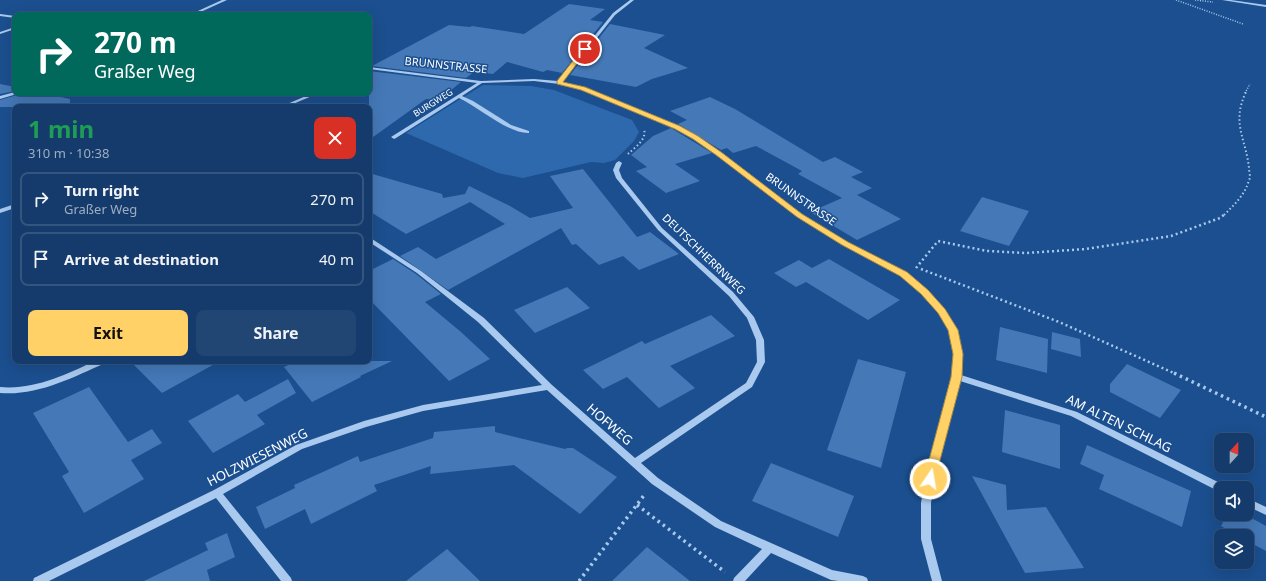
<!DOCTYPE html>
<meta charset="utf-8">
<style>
body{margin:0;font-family:"Noto Sans",sans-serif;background:#214673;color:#f1f3f6;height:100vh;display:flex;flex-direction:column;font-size:15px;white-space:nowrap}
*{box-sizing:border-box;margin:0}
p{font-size:13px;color:#9dadc1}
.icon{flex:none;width:22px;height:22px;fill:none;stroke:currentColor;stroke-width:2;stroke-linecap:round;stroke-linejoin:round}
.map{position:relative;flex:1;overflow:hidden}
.sheet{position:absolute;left:12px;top:104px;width:360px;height:260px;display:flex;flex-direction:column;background:#143b6b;border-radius:8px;box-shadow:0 4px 16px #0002,0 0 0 1px #33557e}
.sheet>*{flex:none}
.hud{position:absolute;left:12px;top:12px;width:360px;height:84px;border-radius:8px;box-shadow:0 4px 16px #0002,0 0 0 1px #33557e;background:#00695c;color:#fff;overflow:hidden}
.needle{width:26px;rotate:21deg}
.controls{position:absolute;left:1214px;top:433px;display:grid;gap:8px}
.controls a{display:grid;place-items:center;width:40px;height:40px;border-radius:8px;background:#143b6b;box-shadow:0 4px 16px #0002,0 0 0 1px #33557e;font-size:20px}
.pin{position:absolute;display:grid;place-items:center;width:34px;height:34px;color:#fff;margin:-17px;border:2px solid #fff;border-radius:50%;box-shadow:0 1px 4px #0007}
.me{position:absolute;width:44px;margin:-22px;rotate:12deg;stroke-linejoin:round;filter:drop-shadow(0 0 3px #0008)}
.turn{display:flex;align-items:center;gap:14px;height:84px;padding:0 16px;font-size:18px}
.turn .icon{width:52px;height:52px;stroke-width:2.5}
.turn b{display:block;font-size:28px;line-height:34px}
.round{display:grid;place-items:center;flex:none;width:42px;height:42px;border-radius:8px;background:#214673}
.overview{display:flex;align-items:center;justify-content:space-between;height:68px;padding:0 16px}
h1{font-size:24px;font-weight:700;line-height:30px;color:#1e9e55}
.action{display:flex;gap:8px;margin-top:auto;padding:8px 16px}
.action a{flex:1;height:46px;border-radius:8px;background:#ffd166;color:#111;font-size:16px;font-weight:700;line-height:46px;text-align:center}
.action a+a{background:#214673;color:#f1f3f6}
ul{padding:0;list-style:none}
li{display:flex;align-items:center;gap:12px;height:54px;margin:0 8px 6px;padding:0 8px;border:2px solid #33557e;border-radius:8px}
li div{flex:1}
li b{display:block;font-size:15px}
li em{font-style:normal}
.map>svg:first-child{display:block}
.green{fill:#2e69ad}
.building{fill:#4478b7}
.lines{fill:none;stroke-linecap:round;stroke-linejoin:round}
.path-far3{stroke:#a9c9ee;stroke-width:1.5;stroke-dasharray:1 1.5;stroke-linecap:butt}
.path-far2{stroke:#a9c9ee;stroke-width:2;stroke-dasharray:1.5 2.5;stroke-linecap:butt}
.path-far1{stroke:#a9c9ee;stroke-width:2.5;stroke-dasharray:2 3;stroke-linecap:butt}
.path{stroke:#a9c9ee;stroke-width:3.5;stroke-dasharray:2.5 4;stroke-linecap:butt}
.minor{fill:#a9c9ee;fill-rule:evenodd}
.route{fill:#ffd166;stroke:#a68842}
.labels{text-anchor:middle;stroke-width:3;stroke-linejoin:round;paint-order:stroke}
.far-street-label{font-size:9px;fill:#fff;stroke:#1b4f8f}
.street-label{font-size:11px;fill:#fff;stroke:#1b4f8f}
.near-street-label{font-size:13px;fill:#fff;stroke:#1b4f8f}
</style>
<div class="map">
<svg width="1266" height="581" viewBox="0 0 1266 581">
<rect width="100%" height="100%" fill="#1b4f8f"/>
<!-- green -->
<path class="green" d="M483 85 531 86 554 90 632 120 639 132 634 141 615 160 604 163 591 162 523 178 498 173 406 133Z"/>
<!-- building -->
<path class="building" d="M569 4 605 9 590 20 603 22 562 73 547 70 543 72 507 62 493 74 474 72 466 78 372 66 449 25 470 27 472 26 524 34Z
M610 24 665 35 644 48 688 68 652 79 636 87 570 75Z
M369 71 461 82 439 100 426 99 369 140Z
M0 84 15 87V91L0 94Z
M18 93H42L70 99V107H0V100L17 95Z
M710 97 735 109 823 162 835 157 863 172 851 177 872 188 857 195 901 219 857 240 810 212 842 198 798 174 802 171 756 146 733 153 727 148 721 150 678 124 687 120 670 111Z
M671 128 712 153 675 164 700 181 666 193 636 171 647 167 631 155 653 136Z
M583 169 637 237 650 232 679 254 639 270 623 256 599 265 576 244 572 245 561 228 448 290 400 256 418 247 436 259 505 224 470 202 406 234 369 211V173L442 194 443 198 465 194 469 186 510 206 530 218 573 208 550 176Z
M982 197 1029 211 1009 246 960 231Z
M393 259 416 274 441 294 425 302 461 332 490 359 449 381 369 299V271Z
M829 259 900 300 868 320 806 282 796 287 774 273 799 260 812 268Z
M567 287 590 308 535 333 514 310Z
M711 315 735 336 670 366 695 388 659 408 627 377 603 389 583 370 642 341 645 344Z
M1000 327 1048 339 1047 373 996 360Z
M1052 332 1080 339 1081 357 1051 349Z
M858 359 906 372 881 468 827 450Z
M130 361H220L162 393Z
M297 361H392L360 376 361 377 312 402 284 367Z
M1127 364 1181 390 1160 418 1110 392V384Z
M288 379 296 393 257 415 265 424 213 453 188 421 238 394 245 402Z
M89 387 128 442 152 429 162 443 131 460 144 479 84 513 62 476 69 472 33 413Z
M1005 410 1060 425V469L1002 452Z
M495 426V432L565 449 567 448H573L617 477 580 514 514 465 430 474 431 466 374 485 377 491 311 524 305 509 265 529 256 507 295 488 294 485 358 456 360 462 433 438 434 432Z
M1087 445 1191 491 1182 527 1099 489 1104 475 1080 464Z
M771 463 854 496 838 537 752 501Z
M972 476 1006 485 1007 510 1046 507 1084 568 1025 573Z
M1228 514H1244L1266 526V551L1247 541V536H1239L1221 526Z
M227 533 235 557 207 570 210 581H144L208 550 205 543Z
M647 547 690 581H612Z
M447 549 480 581H406Z"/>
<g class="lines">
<!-- path-far3 -->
<path class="path-far3" d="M1176 0 1243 24
M1195 0 1213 2
M1245 93 1250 84"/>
<!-- path-far2 -->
<path class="path-far2" d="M628 154C635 147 647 140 644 129
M1224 215C1234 205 1245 195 1249 180 1251 177 1249 172 1249 168 1246 139 1231 123 1246 92"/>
<!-- path-far1 -->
<path class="path-far1" d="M916 268 938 241 987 251 1026 253 1086 249 1171 236 1220 218 1225 214
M921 269 1059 322 1176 374"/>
<!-- path -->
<path class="path" d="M1174 373 1266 417
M637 505 725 572
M579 581 645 494"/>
<!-- minor -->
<path class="minor" d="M222 0H227L194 15H189Z
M630 0H634L615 15 562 82 585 88 679 126 721 152 802 214 847 242 906 273 926 290 945 310 957 330 962 354 961 375 1077 412 1224 485 1226 488H1221V492L1218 491 1071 416 960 381 937 467 931 503V539L942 581H932L921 539V503L927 467 953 377 954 354 949 330 939 313 922 294 902 275 843 244 798 216 717 154 675 128 581 90 559 84 534 81 482 83 462 96 473 101 511 125 529 131V133C509 134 478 107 459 98L396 138 394 139 391 137 477 83 369 69V67L481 81 534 79 558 81 613 13Z
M1222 0H1231L1266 5V7Z
M0 14 15 16V18L0 16Z
M15 27V29L0 34V32Z
M15 92V93H17V94L0 99V96Z
M313 93H319L286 107H280Z
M619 161 622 163 619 170 622 178 662 228 733 292 754 317 764 340 765 362 752 387 641 463 658 478 721 521 832 570 863 576 867 578 868 581H838L831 580 771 553 745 581H733L734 578 762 549 715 527 652 484 547 390 423 411 366 427 302 449 223 494 291 578 292 581H281L216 498 49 581H33L34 578 214 490 296 445 364 421 423 405 542 385 478 322 417 273 369 242V237L421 271 484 318 552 385 635 458 746 383 757 362 756 340 747 318 729 296 658 230 616 178 613 170 616 163Z
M15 204V208L0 213V209Z
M95 361H106L105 363C72 378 37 396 0 393V387C34 390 65 375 95 361Z
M1247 498 1266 507V515L1247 506Z"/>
</g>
<!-- route -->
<path class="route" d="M583 48 588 49 563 82 585 87 680 126 698 136 721 152 802 214 848 242 907 272 928 290 945 309 958 330 963 354 962 377 934 483 930 484 926 483 924 479 951 377 953 354 948 330 938 313 921 294 900 276 842 245 797 217 716 155 693 139 675 129 581 90 557 84V81Z"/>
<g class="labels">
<!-- far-street labels -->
<g class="far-street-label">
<text transform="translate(433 103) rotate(-32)" y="3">BURGWEG</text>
</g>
<!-- street labels -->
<g class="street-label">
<text transform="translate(446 65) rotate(6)" y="4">BRUNNSTRASSE</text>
<text transform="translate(801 199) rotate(35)" y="4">BRUNNSTRASSE</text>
<text transform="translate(704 254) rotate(44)" y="4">DEUTSCHHERRNWEG</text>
</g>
<!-- near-street labels -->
<g class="near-street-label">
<text transform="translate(1119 423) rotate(26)" y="5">AM ALTEN SCHLAG</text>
<text transform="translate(610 424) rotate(41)" y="5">HOFWEG</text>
<text transform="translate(257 457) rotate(-27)" y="5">HOLZWIESENWEG</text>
</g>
</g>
</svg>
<div class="controls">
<a><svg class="needle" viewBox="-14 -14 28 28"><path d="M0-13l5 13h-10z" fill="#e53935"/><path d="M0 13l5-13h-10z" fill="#9dadc1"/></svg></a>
<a><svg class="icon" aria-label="sound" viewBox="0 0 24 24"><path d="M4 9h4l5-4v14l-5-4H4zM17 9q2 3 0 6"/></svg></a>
<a><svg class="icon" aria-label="layers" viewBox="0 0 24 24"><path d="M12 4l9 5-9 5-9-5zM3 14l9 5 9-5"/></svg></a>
</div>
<div class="pin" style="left:585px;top:49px;background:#d93025"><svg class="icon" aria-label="arrive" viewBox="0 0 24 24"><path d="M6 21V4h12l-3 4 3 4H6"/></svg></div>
<svg class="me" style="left:930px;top:479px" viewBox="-20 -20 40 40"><circle r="17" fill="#ffd166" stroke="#fff" stroke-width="3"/><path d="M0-11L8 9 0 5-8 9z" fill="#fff"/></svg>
<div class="hud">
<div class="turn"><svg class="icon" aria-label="right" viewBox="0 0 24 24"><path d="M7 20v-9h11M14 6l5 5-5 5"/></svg><div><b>270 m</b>Graßer Weg</div></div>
</div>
<section class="sheet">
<div class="overview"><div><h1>1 min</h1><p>310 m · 10:38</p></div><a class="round" style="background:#d93025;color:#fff"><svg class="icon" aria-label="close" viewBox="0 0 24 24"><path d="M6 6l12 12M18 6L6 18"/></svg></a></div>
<ul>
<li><svg class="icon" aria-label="right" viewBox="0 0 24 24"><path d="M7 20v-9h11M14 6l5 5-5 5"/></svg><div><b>Turn right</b><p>Graßer Weg</p></div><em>270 m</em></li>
<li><svg class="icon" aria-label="arrive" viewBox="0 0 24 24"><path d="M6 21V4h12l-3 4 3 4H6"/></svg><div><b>Arrive at destination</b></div><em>40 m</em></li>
</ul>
<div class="action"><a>Exit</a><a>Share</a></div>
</section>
</div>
